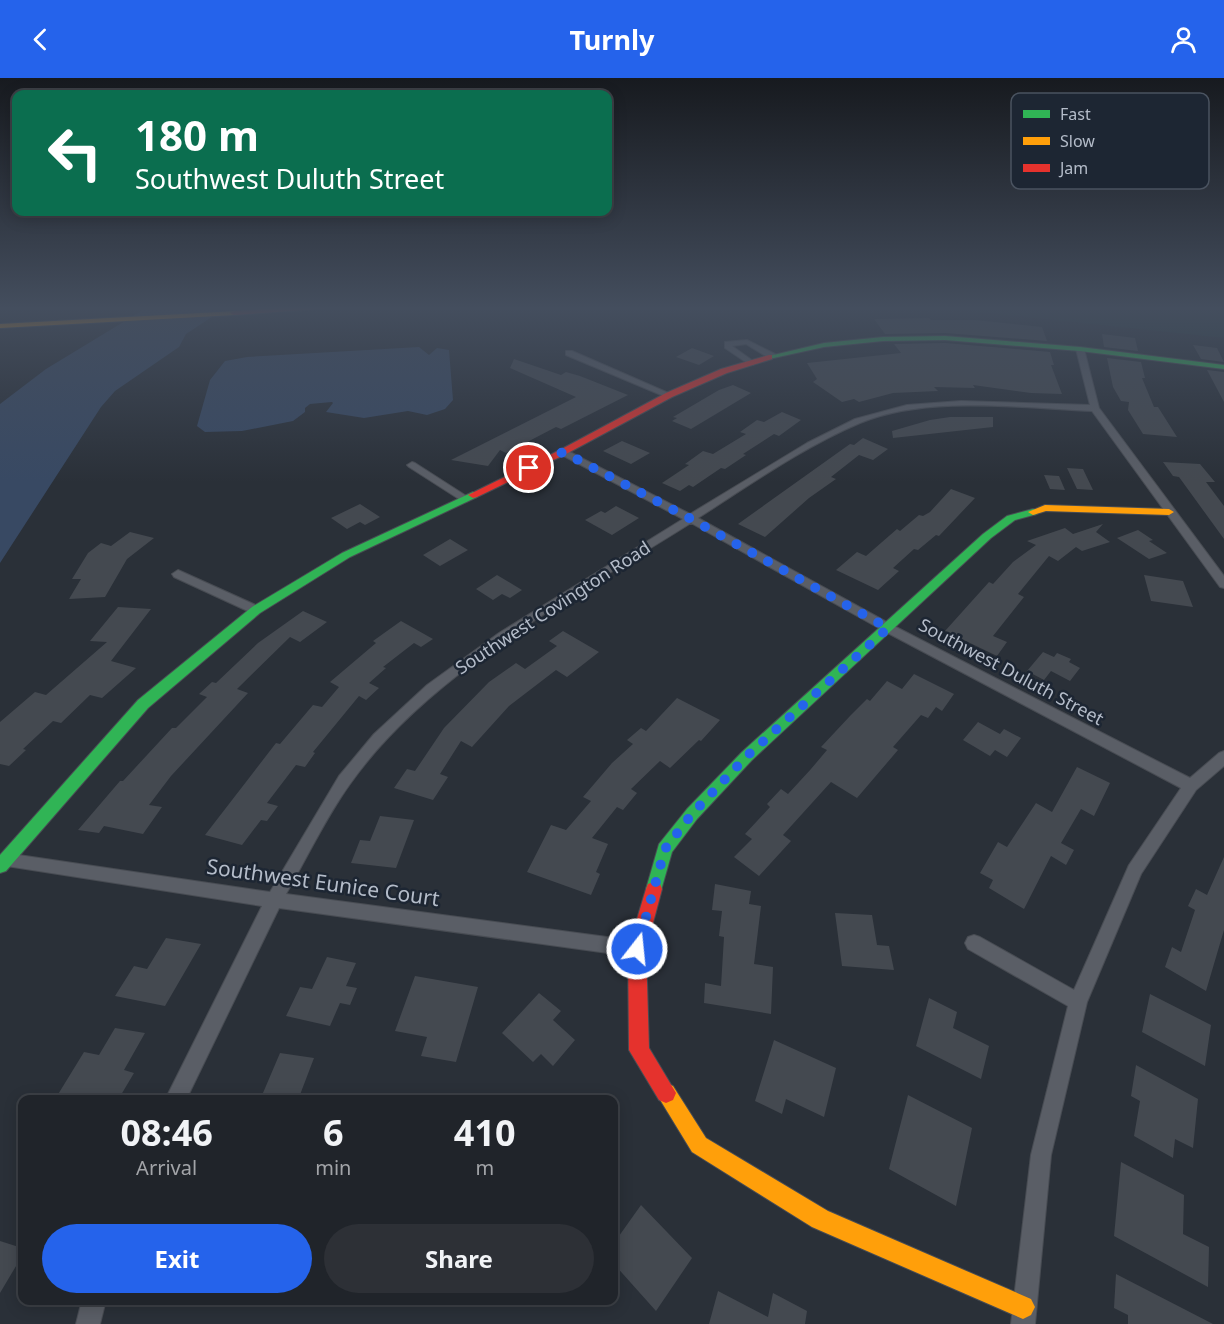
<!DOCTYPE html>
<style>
body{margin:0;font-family:"Noto Sans",sans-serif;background:#2d3036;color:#f1f3f6;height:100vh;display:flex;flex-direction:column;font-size:22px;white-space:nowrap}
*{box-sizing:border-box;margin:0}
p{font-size:20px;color:#a2a4a8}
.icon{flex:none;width:33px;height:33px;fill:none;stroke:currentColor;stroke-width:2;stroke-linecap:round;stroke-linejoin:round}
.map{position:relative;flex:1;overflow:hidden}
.side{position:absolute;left:18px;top:1017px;width:600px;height:210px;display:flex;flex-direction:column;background:#20242a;border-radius:12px;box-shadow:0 3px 15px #0003,0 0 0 2px #3d4147}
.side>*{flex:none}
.top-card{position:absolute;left:12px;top:12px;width:600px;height:126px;border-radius:12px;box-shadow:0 3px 15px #0003,0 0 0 2px #3d4147;background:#0b6e4f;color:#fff;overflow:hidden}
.pin{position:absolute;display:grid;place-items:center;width:51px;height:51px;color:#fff;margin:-26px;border:3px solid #fff;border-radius:50%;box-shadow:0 2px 6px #0007}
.me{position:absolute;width:66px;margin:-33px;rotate:16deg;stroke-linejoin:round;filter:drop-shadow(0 0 4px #0008)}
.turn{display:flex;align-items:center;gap:21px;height:126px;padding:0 24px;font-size:27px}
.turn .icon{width:78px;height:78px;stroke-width:2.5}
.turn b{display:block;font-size:42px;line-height:51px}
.eta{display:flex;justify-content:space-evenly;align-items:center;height:102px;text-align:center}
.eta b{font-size:36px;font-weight:700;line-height:42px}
.action{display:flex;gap:12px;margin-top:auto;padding:12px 24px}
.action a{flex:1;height:69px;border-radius:36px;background:#2563eb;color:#fff;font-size:24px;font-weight:700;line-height:69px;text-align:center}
.action a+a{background:#2d3036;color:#f1f3f6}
header{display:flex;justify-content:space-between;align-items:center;height:78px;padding:0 24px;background:#2563eb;color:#fff;font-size:27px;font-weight:700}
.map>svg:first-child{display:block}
.green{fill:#273a3e}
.water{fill:#384963}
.building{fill:#444950}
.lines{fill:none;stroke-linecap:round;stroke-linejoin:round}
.street-casing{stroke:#484c53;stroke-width:2}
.fast-casing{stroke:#484c53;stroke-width:2}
.slow-casing{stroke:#484c53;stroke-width:2}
.jam-casing{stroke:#484c53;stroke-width:2}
.street{fill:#5a5e66;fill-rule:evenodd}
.fast{fill:#30b455;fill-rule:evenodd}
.slow{fill:#ff9f0a;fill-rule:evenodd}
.jam{fill:#e5322d;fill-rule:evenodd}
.route{stroke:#2563eb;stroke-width:10;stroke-dasharray:0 18}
.labels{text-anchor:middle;stroke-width:5;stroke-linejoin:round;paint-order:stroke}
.street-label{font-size:18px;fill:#b4bcc9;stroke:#1d2633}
.near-street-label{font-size:21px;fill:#b4bcc9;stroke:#1d2633}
.key{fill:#1d2633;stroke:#4a5360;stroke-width:1.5}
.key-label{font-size:16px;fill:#b4bcc9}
</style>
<header><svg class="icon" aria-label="back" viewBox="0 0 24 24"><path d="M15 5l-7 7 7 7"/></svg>Turnly<svg class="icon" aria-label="person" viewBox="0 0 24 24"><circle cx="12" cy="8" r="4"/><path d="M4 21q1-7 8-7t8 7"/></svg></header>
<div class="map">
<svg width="1224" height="1246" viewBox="0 0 1224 1246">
<rect width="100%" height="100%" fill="#2a3038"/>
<!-- green -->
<path class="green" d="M932 229H1224V260Z"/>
<!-- water -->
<path class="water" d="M148 229H227L186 256 179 269 115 313 101 329 0 485V326L46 291Z
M419 269 429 277 437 270 449 272 453 322 445 331 427 337 408 333 364 340 326 334 333 325 332 324 310 326 305 330V334L293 343 242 353 205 354 197 348 210 302 225 283 247 279Z"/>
<!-- building -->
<path class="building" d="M929 240 931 242H976L1042 249 1047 263 945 255 885 256 874 241Z
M1102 256 1135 260 1138 273 1104 269Z
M945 265 1050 274 1054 287H1051L1062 316 1031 315 973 307 975 310 934 309 938 313 893 315 859 324 854 321 842 324 813 304 817 301 807 285 901 275 894 266Z
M1193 267 1217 270 1224 284 1201 281Z
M692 270 714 278 699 287 676 279Z
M1107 280 1141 284 1145 300H1142L1154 329H1158L1177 359 1143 356 1128 332 1129 324 1121 323 1113 309Z
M514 281 561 297 566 294 580 298 628 317 561 351 556 349 506 375 500 372 488 388 451 382 576 319 510 290Z
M1207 292 1224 294V324Z
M733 307 751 315 691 351 672 343 677 340 673 339 719 312Z
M782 334 801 342 779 358 774 356 743 376 746 377 725 391 721 390 693 409 689 407 680 413 662 405 689 387 685 386 703 373 713 376 746 356 740 354 757 342 764 344Z
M950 339H993V349L893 360 892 353 930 342Z
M863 360 888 371 873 382 859 377 831 399 836 401 809 420 765 459 738 446 850 366 854 367Z
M622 363 650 375 631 386 603 373Z
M1163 384 1200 386 1215 404H1206L1224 428V461L1179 399 1173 398Z
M1067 390 1083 391 1093 412 1077 411Z
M1044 397 1059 398 1065 412 1050 411Z
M951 411 975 420 939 458 936 457 918 472 914 471 893 490 899 493 878 512 836 492 857 474 866 478 897 451 900 453 919 437 923 438 930 434Z
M360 426 380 439 365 447 360 444 347 451 331 440Z
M616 428 639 440 612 457 585 442 601 433 605 435Z
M1103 446 1096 454 1110 464 1082 473 1076 469 1058 483 1049 478 1018 516 1024 519 993 558 1007 564 997 578 945 553 989 504 993 506 1013 484 1036 467 1027 463 1065 450 1073 456Z
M1138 452 1153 462 1149 463 1167 475 1149 481 1117 460Z
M130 454 154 460 127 481 105 519 69 521 81 501H72L88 475 101 465 111 468Z
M450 461 468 472 440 488 423 477Z
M497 497 522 512 510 520 502 516 493 522 476 511Z
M1144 497 1183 503 1193 529 1151 523Z
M118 529 151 531 111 583 136 590 102 620 90 617 61 645 53 643 23 671 26 672 9 688 0 686V644L35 614 46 617 107 564 90 563Z
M303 533 327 544 300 564 290 559 237 611 248 615 171 698 149 727 162 729 143 756 104 748 99 755 78 752 120 703H123L172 650H176L207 619 199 616 212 604 216 605 258 565Z
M401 543 433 561 421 569 414 565 383 589 386 590 369 605 379 610 366 622 359 618 313 674 315 675 305 689 296 687 267 725 278 728 267 743 261 742 242 767 205 757 276 665 280 666 313 627 322 629 339 609 330 604 376 565 373 563Z
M563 553 599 574 567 599 556 592 509 628 472 669 461 663 440 696 448 699 433 722 394 710 407 691 415 693 444 650 489 604 516 585 525 591 557 568 549 563Z
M1043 574 1054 579 1057 575 1071 581 1069 584 1080 590 1070 603 1051 593 1044 602 1027 593Z
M914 596 954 616 942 633 936 629 928 640 921 637 893 669 898 672 857 720 831 704 783 757 791 763 759 798 734 779 752 761 745 756 770 729 767 726 781 711 788 716 811 691 827 672 821 669 850 638 867 621 870 623 887 603 902 611Z
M677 620 720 642 701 663 699 662 670 690 660 683 631 711 637 715 623 732 617 729 592 760 608 766 596 794 600 796 591 817 527 794 551 747 566 752 591 723 583 719 612 685 633 666 627 662 641 650 646 653Z
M978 644 1000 656 1004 651 1021 660 1007 679 995 672 990 678 963 662Z
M1077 689 1110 705 1094 738 1081 731 1061 765 1074 772 1066 787 1051 778 1024 831 989 810 993 802 980 795 998 764 1007 769 1036 725 1052 734Z
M380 738 414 742 396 790 351 785 360 762 370 763Z
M1224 779V852L1206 913 1165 889 1172 869 1181 874 1195 832 1188 828 1196 811 1207 817Z
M715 806 751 813 749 826 761 828 754 886 773 889 771 936 704 925 705 905 721 908 724 859 719 858 722 833 712 832Z
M835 835 872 837 877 867 889 868 894 892 842 888Z
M166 860 201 866 165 928 115 918 134 888 147 891Z
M327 879 356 885 346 908 357 910 350 927 340 925 330 948 286 938 300 909 312 911Z
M415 898 478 909 456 984 421 978 427 959 395 953Z
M539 915 561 933 553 942 575 962 553 988 541 976 533 984 502 955Z
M1150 916 1211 947 1205 988 1142 954Z
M929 920 957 934 953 950 989 968 981 1001 916 968Z
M115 950 145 955 124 992 134 995 118 1022H75L57 1018 84 974 99 977Z
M774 962 836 990 824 1039 786 1021 782 1036 755 1023Z
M280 975 314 980 298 1022H260Z
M1136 987 1198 1021 1193 1070 1175 1061 1173 1080 1134 1058 1140 1023 1131 1018Z
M908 1017 972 1050 956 1128 889 1091Z
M1121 1084 1184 1117 1183 1156 1209 1169 1208 1209 1114 1158Z
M641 1127 692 1180 656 1233 614 1186V1165Z
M0 1163 22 1170V1178L0 1215Z
M1116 1196 1213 1246H1128V1237L1114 1230Z
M718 1213 768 1239 773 1215 807 1233 805 1246H709Z"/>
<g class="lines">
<defs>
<path id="street" d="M747 262 775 276 776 278 769 280 746 266 732 268 753 283V287H750L725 270V264Z
M1080 269 1084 271 1099 330 1224 498V510L1220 509 1092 333C1020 330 928 317 860 345 803 369 750 407 698 440L892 547 1190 700 1219 675 1224 673V688L1196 712 1141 796 1087 924 1051 1077 1035 1246H1011L1031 1077 1068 928 968 871 965 865 968 859 974 857 980 859 1074 912 1129 787 1181 710 884 553 691 445C577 517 428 595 350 706 326 739 307 780 286 816L637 863 643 865 646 871 643 877 637 879 279 830 186 1022H165L262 828 0 787V777L5 775 270 814 339 698 374 656 427 607 499 555 683 441 560 376V372H566L690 436 807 365 855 341 907 327 961 323 1090 327 1076 271Z
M566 273H572L673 317 666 319 566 277Z
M412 384 415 385 471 421 466 424 462 423 409 389 407 387Z
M178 492 260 529 262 532 256 536 252 535 174 499 172 496Z
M82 1222H106L100 1246H76Z"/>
<path id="fast" d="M945 258 1080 269 1224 287V291L1080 273 945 262 883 263 824 269 769 281 765 279 824 265 883 259Z
M473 414 478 417 477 419 350 479 260 535 148 630 6 793 0 795V777L138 622 252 529 342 475Z
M1033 431 1037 432V436L1015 442 991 460 752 682 697 741 672 774 660 816 654 818 648 816 646 811 659 766 687 731 742 674 983 456 1007 438Z"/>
<path id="slow" d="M237 233V237H234L0 250V246Z
M1045 427 1169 431 1174 434 1169 437 1046 433 1033 437 1028 434Z
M666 1005 673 1008 706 1060 828 1133 1031 1221 1035 1229 1031 1237 1023 1241 812 1149 692 1074 656 1015 659 1008Z"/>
<path id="jam" d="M300 229H347L234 237 230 235 234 233Z
M769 277H772V281L727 295 672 319 566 376 477 419 473 420 468 417 560 372 666 315 721 291Z
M654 804 660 806 662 811 646 871 649 970 676 1015 673 1022 666 1025 659 1022 629 972 628 871 646 811 648 806Z"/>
</defs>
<!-- street casing -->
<use href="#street" class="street-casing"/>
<!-- fast casing -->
<use href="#fast" class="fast-casing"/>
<!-- slow casing -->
<use href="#slow" class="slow-casing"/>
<!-- jam casing -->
<use href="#jam" class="jam-casing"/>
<!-- street -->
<use href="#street" class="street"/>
<!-- fast -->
<use href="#fast" class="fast"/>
<!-- slow -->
<use href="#slow" class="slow"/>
<!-- jam -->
<use href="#jam" class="jam"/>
</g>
<!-- sky -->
<linearGradient id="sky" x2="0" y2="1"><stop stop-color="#171a1f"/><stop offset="0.57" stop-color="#444e5e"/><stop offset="1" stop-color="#444e5e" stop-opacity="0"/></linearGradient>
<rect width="1224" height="404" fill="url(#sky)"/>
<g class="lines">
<!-- route -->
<path class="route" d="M529 390 563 374 691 441 888 550 747 678 692 736 665 771 637 871"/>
</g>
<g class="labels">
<!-- street labels -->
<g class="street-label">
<text transform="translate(553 530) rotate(-33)" y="6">Southwest Covington Road</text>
<text transform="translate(1011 594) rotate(28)" y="6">Southwest Duluth Street</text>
</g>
<!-- near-street labels -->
<g class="near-street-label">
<text transform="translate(323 805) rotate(8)" y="7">Southwest Eunice Court</text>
</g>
</g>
<!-- legend -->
<rect x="1011" y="15" width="198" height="96" rx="9" class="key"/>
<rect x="1023" y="32" width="27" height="8" fill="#30b455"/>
<rect x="1023" y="59" width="27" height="8" fill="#ff9f0a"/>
<rect x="1023" y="86" width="27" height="8" fill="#e5322d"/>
<g class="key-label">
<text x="1060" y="42">Fast</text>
<text x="1060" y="69">Slow</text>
<text x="1060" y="96">Jam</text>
</g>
</svg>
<div class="pin" style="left:529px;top:390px;background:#d93025"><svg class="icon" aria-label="arrive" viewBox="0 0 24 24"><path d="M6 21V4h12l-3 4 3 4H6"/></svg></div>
<svg class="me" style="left:637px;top:871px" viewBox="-20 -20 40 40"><circle r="17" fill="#2563eb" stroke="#fff" stroke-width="3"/><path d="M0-11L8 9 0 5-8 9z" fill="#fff"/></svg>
<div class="top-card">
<div class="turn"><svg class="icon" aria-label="left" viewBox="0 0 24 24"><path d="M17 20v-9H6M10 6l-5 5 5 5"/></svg><div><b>180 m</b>Southwest Duluth Street</div></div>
</div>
<section class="side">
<div class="eta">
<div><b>08:46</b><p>Arrival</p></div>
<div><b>6</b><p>min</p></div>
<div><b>410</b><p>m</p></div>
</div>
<div class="action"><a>Exit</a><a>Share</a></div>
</section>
</div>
